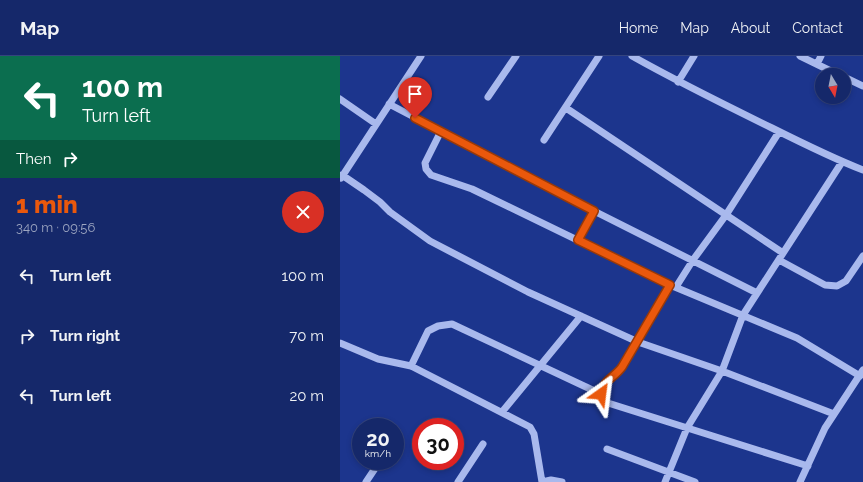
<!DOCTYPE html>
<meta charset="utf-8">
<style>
body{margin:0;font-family:Raleway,sans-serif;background:#1e3070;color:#f1f3f6;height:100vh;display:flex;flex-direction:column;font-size:15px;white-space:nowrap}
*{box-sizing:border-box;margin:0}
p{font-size:13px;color:#9da6c1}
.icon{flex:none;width:22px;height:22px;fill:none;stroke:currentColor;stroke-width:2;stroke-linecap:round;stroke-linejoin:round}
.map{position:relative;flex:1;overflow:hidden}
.sheet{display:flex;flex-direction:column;background:#15286a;width:340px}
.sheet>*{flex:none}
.top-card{background:#0b6e4f;color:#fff;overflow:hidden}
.needle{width:26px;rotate:170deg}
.controls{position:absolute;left:475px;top:12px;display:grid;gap:8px}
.controls a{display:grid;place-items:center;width:36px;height:36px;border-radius:50%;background:#15286a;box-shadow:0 2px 6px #0003,0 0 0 1px #34447e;font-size:20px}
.speed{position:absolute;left:12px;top:362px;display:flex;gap:8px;font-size:20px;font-weight:700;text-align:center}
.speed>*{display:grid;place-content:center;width:52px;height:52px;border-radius:50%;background:#15286a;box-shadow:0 2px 6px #0003,0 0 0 1px #34447e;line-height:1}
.speed small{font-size:10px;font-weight:400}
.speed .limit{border:6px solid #d22;background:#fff;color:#111}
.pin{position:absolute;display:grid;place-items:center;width:34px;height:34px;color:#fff;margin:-41px -17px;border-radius:50% 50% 50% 0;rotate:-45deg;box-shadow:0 0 4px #0007}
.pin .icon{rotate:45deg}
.me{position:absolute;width:44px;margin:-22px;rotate:31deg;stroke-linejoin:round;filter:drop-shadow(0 0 3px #0008)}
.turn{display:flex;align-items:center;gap:14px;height:84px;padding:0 16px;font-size:18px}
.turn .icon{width:52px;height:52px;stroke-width:2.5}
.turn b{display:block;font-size:28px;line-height:34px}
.then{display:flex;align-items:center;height:38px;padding:0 16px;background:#0003;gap:8px;font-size:15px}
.round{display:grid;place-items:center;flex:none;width:42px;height:42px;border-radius:21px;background:#1e3070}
.overview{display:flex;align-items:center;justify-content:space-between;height:68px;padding:0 16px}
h1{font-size:24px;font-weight:800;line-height:30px;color:#ea580c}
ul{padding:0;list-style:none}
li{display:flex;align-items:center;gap:12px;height:60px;padding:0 16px}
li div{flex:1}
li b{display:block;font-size:15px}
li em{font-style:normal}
header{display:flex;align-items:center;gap:24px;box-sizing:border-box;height:56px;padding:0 20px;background:#15286a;border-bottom:1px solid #34447e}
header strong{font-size:19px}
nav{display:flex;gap:22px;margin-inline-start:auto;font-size:14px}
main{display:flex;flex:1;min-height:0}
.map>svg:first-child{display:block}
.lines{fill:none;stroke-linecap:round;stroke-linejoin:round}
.minor{stroke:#a9b9ed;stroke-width:7}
.route-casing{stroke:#983908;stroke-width:10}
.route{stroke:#ea580c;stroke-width:7}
</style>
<header>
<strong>Map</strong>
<nav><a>Home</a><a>Map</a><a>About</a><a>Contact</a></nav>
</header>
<main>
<section class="sheet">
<div class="top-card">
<div class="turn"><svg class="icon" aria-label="left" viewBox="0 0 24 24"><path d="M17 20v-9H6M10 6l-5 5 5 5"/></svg><div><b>100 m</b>Turn left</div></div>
<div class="then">Then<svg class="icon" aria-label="right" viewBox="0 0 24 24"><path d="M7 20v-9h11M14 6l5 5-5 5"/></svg></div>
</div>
<div class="overview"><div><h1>1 min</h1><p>340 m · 09:56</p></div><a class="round" style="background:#d93025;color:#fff"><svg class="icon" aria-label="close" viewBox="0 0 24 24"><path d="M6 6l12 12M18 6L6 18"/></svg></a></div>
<ul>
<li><svg class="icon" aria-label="left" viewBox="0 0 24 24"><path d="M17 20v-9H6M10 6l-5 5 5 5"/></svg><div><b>Turn left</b></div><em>100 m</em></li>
<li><svg class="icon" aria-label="right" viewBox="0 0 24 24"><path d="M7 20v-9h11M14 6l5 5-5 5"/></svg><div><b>Turn right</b></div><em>70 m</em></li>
<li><svg class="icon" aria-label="left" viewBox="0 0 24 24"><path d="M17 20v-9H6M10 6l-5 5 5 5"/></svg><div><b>Turn left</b></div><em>20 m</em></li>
</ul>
</section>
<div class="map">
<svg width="523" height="426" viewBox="0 0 523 426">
<rect width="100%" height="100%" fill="#1c358d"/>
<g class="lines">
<!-- minor -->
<path class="minor" d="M292 0C338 26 385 49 432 72 462 87 492 102 523 114
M460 0 499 19
M477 8 481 0
M504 21 523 30
M338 26 354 0
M148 41 176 0
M0 43 36 68
M49 48 254 155 417 237
M226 52 443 197
M101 75 85 107 86 113 91 119 132 133 330 229 457 282 520 320
M204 84 259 0
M2 119 24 134 40 146 50 156 90 185 188 236 298 286 382 315 494 358
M1 122 81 0
M238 184 254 155
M439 204 485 229 497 230 506 225 523 200
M330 229 282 311C274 322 263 324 261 338L268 347 468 410
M336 231 353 204 386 159 439 76
M0 287 38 303 71 310 190 371 194 378 202 426
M71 310 88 275 98 270 112 268 261 338
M162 356 241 260
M267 393 355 426
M26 426 40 405
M118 426 143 388
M202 426 211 424 222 426
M325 426 347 372 382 315 403 259 502 106
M460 426 485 372 523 314"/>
</g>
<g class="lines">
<defs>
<path id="route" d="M75 62 254 155 238 184 330 229 282 311C274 322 263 324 261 338"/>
</defs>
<!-- route casing -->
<use href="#route" class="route-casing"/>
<!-- route -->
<use href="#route" class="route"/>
</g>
</svg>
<div class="controls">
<a><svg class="needle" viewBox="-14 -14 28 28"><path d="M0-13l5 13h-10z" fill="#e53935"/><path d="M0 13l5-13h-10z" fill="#9da6c1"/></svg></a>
</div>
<div class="speed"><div>20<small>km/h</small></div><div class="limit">30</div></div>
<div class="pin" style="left:75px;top:62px;background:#d93025"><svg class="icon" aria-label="arrive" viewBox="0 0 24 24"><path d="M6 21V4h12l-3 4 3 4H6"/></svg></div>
<svg class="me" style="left:261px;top:338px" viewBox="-20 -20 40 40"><path d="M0-17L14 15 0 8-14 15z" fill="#ea580c" stroke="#fff" stroke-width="4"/></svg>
</div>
</main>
